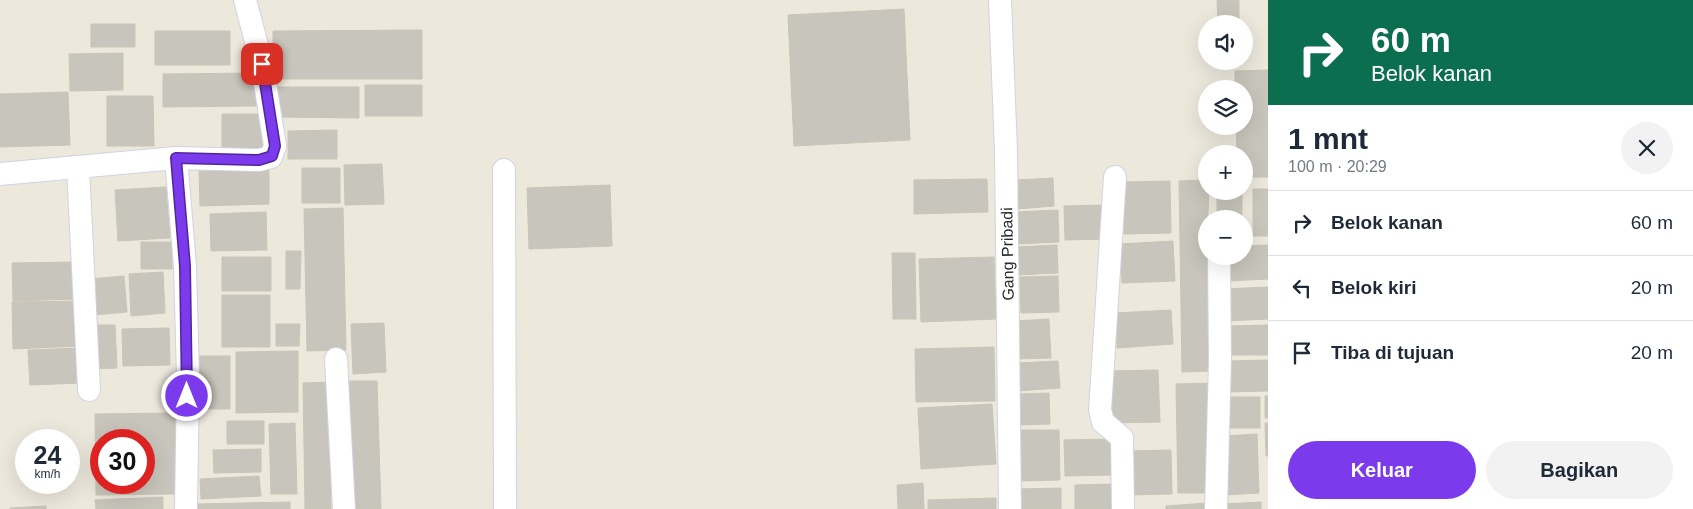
<!DOCTYPE html>
<html lang="id">
<meta charset="utf-8">
<style>
body{margin:0;font-family:Helvetica,sans-serif;background:#f2f2f3;color:#1f2937;height:100vh;display:flex;flex-direction:column;font-size:19px;white-space:nowrap}
*{box-sizing:border-box;margin:0}
p{font-size:16px;color:#747a83}
.icon{flex:none;width:28px;height:28px;fill:none;stroke:currentColor;stroke-width:2;stroke-linecap:round;stroke-linejoin:round}
.map{position:relative;flex:1;overflow:hidden}
.details{display:flex;flex-direction:column;background:#fff;width:425px}
.details>*{flex:none}
.banner{background:#0b6e4f;color:#fff;overflow:hidden}
.fabs{position:absolute;left:1198px;top:15px;display:grid;gap:10px}
.fabs a{display:grid;place-items:center;width:55px;height:55px;border-radius:50%;background:#fff;box-shadow:0 5px 20px #0002;font-size:25px}
.speed{position:absolute;left:15px;top:429px;display:flex;gap:10px;font-size:25px;font-weight:700;text-align:center}
.speed>*{display:grid;place-content:center;width:65px;height:65px;border-radius:50%;background:#fff;box-shadow:0 5px 20px #0002;line-height:1}
.speed small{font-size:12px;font-weight:400}
.speed .limit{border:8px solid #d22;background:#fff;color:#111}
.pin{position:absolute;display:grid;place-items:center;width:42px;height:42px;color:#fff;margin:-21px;border-radius:10px;box-shadow:0 2px 8px #0006}
.me{position:absolute;width:55px;margin:-28px;rotate:0deg;stroke-linejoin:round;filter:drop-shadow(0 0 4px #0008)}
.turn{display:flex;align-items:center;gap:18px;height:105px;padding:0 20px;font-size:22px}
.turn .icon{width:65px;height:65px;stroke-width:2.5}
.turn b{display:block;font-size:35px;line-height:42px}
.round{display:grid;place-items:center;flex:none;width:52px;height:52px;border-radius:26px;background:#f2f2f3}
.overview{display:flex;align-items:center;justify-content:space-between;height:85px;padding:0 20px}
h1{font-size:30px;font-weight:700;line-height:38px}
.action{display:flex;gap:10px;margin-top:auto;padding:10px 20px}
.action a{flex:1;height:58px;border-radius:30px;background:#7c3aed;color:#fff;font-size:20px;font-weight:700;line-height:58px;text-align:center}
.action a+a{background:#f2f2f3;color:#1f2937}
ul{padding:0;list-style:none}
li{display:flex;align-items:center;gap:15px;height:65px;padding:0 20px;border-top:1px solid #e0e1e3}
li div{flex:1}
li b{display:block;font-size:19px}
li em{font-style:normal}
main{display:flex;flex:1;min-height:0}
.map>svg:first-child{display:block}
.building{fill:#c8c5bc;stroke:#c8c5b6;fill-rule:evenodd}
.lines{fill:none;stroke-linecap:round;stroke-linejoin:round}
.street-casing{stroke:#d1d2e4;stroke-width:24}
.street{stroke:#fff;stroke-width:22}
.route-casing{stroke:#51269a;stroke-width:12}
.route{stroke:#7c3aed;stroke-width:9}
.labels{text-anchor:middle;stroke-width:4;stroke-linejoin:round;paint-order:stroke}
.street-label{font-size:16px;fill:#2a2a2a;stroke:#fff}
</style>
<main>
<div class="map">
<svg width="1268" height="509" viewBox="0 0 1268 509">
<rect width="100%" height="100%" fill="#ede8dc"/>
<!-- building -->
<path class="building" d="M1217 0H1239V24H1218Z
M904 9 910 140 794 146 788 15Z
M91 24H135V47H91Z
M422 30V79H273V31Z
M155 31H230V65H155Z
M123 53V90L70 91 69 54Z
M1219 61H1241V65H1219Z
M1268 70V177H1244V154H1237L1236 126H1244V89H1235V71Z
M258 73V106L163 107V74Z
M365 85H422V116H365Z
M276 87H359V118L276 117Z
M68 92 70 145 0 147V94Z
M107 96H153L154 146H107Z
M222 114H266L267 149H222Z
M337 130V159H288V131Z
M382 164 384 204 345 205 344 165Z
M302 168H340V203H302Z
M269 169V204L200 206 199 171Z
M1053 178 1054 206 1017 209 1016 180Z
M987 179 988 212 914 214V180Z
M1206 180V191H1209L1206 256H1210L1212 371 1182 372 1179 181Z
M1170 181 1171 233 1124 234 1123 182Z
M610 185 612 246 529 249 527 188Z
M166 187 170 238 118 241 115 190Z
M1253 189H1268V236H1253Z
M1217 191H1242V219H1217Z
M1104 205 1105 239 1065 240 1064 206Z
M343 208 346 350 307 351 304 209Z
M1058 210 1059 242 1016 244 1015 212Z
M266 212 267 250 211 251 210 214Z
M1173 241 1175 281 1122 283 1119 244Z
M141 242H172V269H141Z
M1057 245 1058 273 1016 275 1015 247Z
M1268 245V279L1227 281V256H1244V246Z
M286 251H301L300 289H286Z
M892 253H915L916 319H893Z
M222 257H271V291H222Z
M994 257 996 319 921 322 919 259Z
M77 262 78 299 13 301 12 263Z
M163 272 165 313 131 316 129 274Z
M124 276 127 312 94 315 90 279Z
M1058 276 1059 312 1021 313 1020 277Z
M1268 287V319L1225 321 1224 289Z
M222 295H270V347H222Z
M81 301 82 346 13 349 12 302Z
M1171 310 1173 344 1117 348 1115 313Z
M1049 319 1051 358 1016 359 1014 321Z
M384 323 386 372 353 374 351 324Z
M276 324H300L299 346H276Z
M90 325H115L117 368 91 369Z
M1268 325V355H1228V326Z
M169 328 170 365 123 366 122 329Z
M994 347 995 401 916 402 915 349Z
M80 348 81 383 30 385 28 350Z
M298 351V412L236 413V352Z
M199 356H230V409H199Z
M1268 360V391L1229 392 1228 361Z
M1058 361 1060 388 1017 391 1015 363Z
M1158 370 1160 422 1111 423 1109 371Z
M344 381H377L381 509H348Z
M329 382 331 509H305L303 383Z
M1211 383 1213 493H1178L1176 384Z
M1049 393 1050 424 1018 425 1017 394Z
M1265 396H1268V418H1265Z
M1228 397H1260V428H1228Z
M992 404 996 464 921 469 918 408Z
M175 413 176 494 96 495 95 414ZM101 440H144V482H101Z
M227 421H264V444H227Z
M295 423 297 494H271L269 424Z
M1265 423H1268V456H1266Z
M1018 430H1059L1060 480 1018 481Z
M1257 434 1259 493 1226 495 1224 436Z
M1112 439V475L1065 476 1064 440Z
M261 449V472L214 473 213 450Z
M1171 450 1172 494 1129 495 1128 451Z
M259 476 261 496 201 499 200 479Z
M923 483 924 509H898L897 485Z
M1117 484V509H1075V485Z
M1061 488V509H1019V489Z
M163 497V509H96L95 500Z
M996 498V509H928V500Z
M290 502V509H196V504Z
M1261 502V509H1222V504Z
M1206 503V509H1166V506Z
M46 506V509H10V508Z"/>
<g class="lines">
<defs>
<path id="street" d="M1000 0 1006 151 1010 509
M176 158 185 266 188 377 186 509
M78 167 89 390
M504 170 505 509
M0 174 176 158 259 160 271 157 275 146 262 64 245 0
M1115 177 1100 410 1103 422 1122 438 1123 509
M336 359 344 509
M1216 509 1220 360 1219 256"/>
</defs>
<!-- street casing -->
<use href="#street" class="street-casing"/>
<!-- street -->
<use href="#street" class="street"/>
</g>
<g class="lines">
<defs>
<path id="route" d="M187 396 185 266 176 158 259 160 272 156 275 146 262 64"/>
</defs>
<!-- route casing -->
<use href="#route" class="route-casing"/>
<!-- route -->
<use href="#route" class="route"/>
</g>
<g class="labels">
<!-- street labels -->
<g class="street-label">
<text transform="translate(1007 254) rotate(-91)" y="6">Gang Pribadi</text>
</g>
</g>
</svg>
<div class="fabs">
<a><svg class="icon" aria-label="sound" viewBox="0 0 24 24"><path d="M4 9h4l5-4v14l-5-4H4zM17 9q2 3 0 6"/></svg></a>
<a><svg class="icon" aria-label="layers" viewBox="0 0 24 24"><path d="M12 4l9 5-9 5-9-5zM3 14l9 5 9-5"/></svg></a>
<a>+</a>
<a>−</a>
</div>
<div class="speed"><div>24<small>km/h</small></div><div class="limit">30</div></div>
<div class="pin" style="left:262px;top:64px;background:#d93025"><svg class="icon" aria-label="arrive" viewBox="0 0 24 24"><path d="M6 21V4h12l-3 4 3 4H6"/></svg></div>
<svg class="me" style="left:187px;top:396px" viewBox="-20 -20 40 40"><circle r="17" fill="#7c3aed" stroke="#fff" stroke-width="3"/><path d="M0-11L8 9 0 5-8 9z" fill="#fff"/></svg>
</div>
<section class="details">
<div class="banner">
<div class="turn"><svg class="icon" aria-label="right" viewBox="0 0 24 24"><path d="M7 20v-9h11M14 6l5 5-5 5"/></svg><div><b>60 m</b>Belok kanan</div></div>
</div>
<div class="overview"><div><h1>1 mnt</h1><p>100 m · 20:29</p></div><a class="round"><svg class="icon" aria-label="close" viewBox="0 0 24 24"><path d="M6 6l12 12M18 6L6 18"/></svg></a></div>
<ul>
<li><svg class="icon" aria-label="right" viewBox="0 0 24 24"><path d="M7 20v-9h11M14 6l5 5-5 5"/></svg><div><b>Belok kanan</b></div><em>60 m</em></li>
<li><svg class="icon" aria-label="left" viewBox="0 0 24 24"><path d="M17 20v-9H6M10 6l-5 5 5 5"/></svg><div><b>Belok kiri</b></div><em>20 m</em></li>
<li><svg class="icon" aria-label="arrive" viewBox="0 0 24 24"><path d="M6 21V4h12l-3 4 3 4H6"/></svg><div><b>Tiba di tujuan</b></div><em>20 m</em></li>
</ul>
<div class="action"><a>Keluar</a><a>Bagikan</a></div>
</section>
</main>
